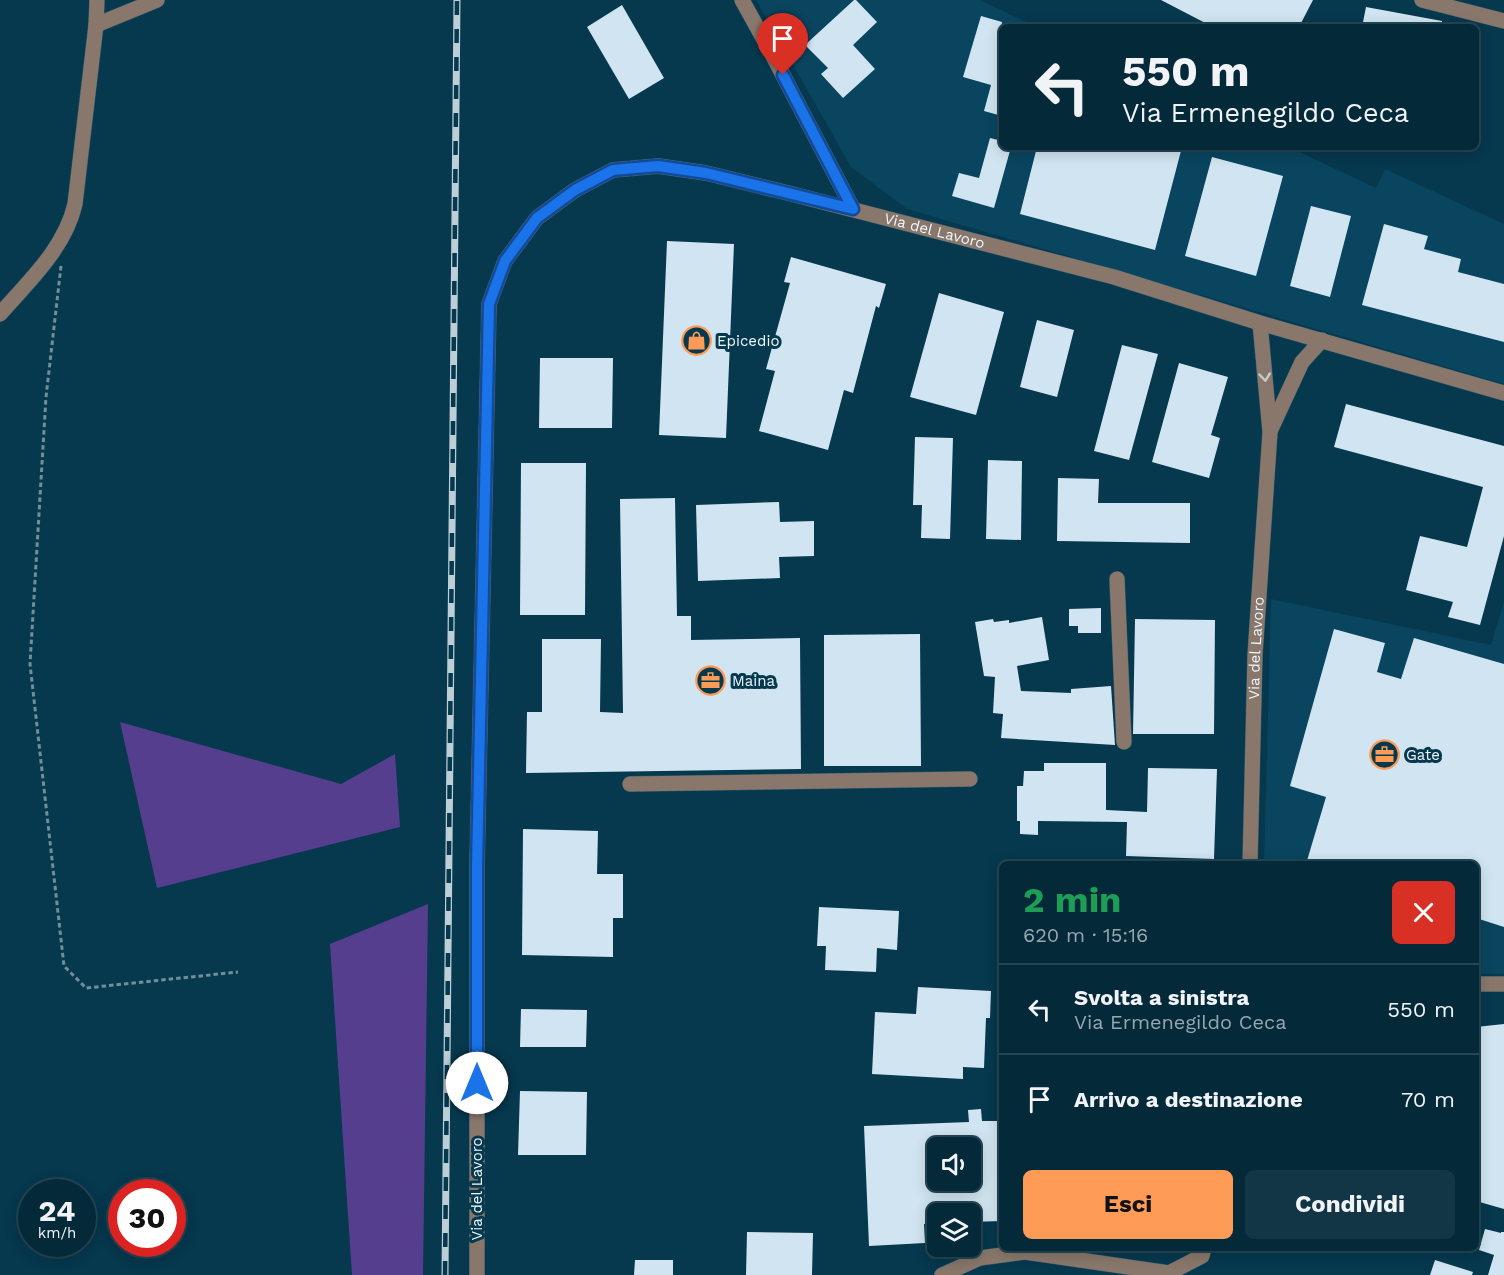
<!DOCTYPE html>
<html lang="it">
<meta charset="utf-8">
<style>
body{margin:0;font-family:"Work Sans",sans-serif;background:#123645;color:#f1f3f6;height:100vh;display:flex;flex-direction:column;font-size:22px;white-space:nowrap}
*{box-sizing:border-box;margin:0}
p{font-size:20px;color:#97a7af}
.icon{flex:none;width:33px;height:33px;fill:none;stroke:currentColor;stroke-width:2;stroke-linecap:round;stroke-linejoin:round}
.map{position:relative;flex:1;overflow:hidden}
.panel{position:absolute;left:999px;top:861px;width:480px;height:390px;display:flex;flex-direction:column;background:#042a3a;border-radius:9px;box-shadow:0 3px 15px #0003,0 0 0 2px #254654}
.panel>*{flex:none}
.hud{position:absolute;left:999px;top:24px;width:480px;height:126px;border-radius:9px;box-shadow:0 3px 15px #0003,0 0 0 2px #254654;background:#042a3a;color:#f1f3f6;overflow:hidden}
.tools{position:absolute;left:927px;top:1137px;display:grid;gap:12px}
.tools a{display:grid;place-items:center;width:54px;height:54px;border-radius:9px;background:#042a3a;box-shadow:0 3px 15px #0003,0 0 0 2px #254654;font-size:30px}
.speed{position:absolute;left:18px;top:1179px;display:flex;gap:12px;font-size:30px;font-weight:700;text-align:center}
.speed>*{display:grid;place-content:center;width:78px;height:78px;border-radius:50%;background:#042a3a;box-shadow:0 3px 15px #0003,0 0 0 2px #254654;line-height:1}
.speed small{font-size:15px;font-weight:400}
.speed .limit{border:9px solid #d22;background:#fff;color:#111}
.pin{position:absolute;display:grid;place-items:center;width:51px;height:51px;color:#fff;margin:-62px -26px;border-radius:50% 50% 50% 0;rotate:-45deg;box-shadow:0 0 6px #0007}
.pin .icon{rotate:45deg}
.me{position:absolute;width:66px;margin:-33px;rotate:0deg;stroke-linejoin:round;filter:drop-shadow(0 0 4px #0008)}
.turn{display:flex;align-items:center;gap:21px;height:126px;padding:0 24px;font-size:27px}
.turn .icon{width:78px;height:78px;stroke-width:2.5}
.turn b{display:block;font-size:42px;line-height:51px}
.round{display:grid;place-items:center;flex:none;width:63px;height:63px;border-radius:9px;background:#123645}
.overview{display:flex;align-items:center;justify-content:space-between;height:102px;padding:0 24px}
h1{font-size:36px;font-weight:700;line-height:45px;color:#1e9e55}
.cta{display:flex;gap:12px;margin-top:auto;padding:12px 24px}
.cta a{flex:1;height:69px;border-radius:9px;background:#fe9c57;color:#111;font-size:24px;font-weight:700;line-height:69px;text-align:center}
.cta a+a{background:#123645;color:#f1f3f6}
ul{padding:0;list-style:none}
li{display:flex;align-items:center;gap:18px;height:90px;padding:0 24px;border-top:2px solid #254654}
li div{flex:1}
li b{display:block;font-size:22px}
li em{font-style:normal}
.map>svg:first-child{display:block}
.built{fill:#09455f}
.green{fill:#563e8f}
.building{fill:#d0e5f1;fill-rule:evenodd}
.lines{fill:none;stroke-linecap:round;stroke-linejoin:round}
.minor-casing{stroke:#2b576a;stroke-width:16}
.path{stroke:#6f8f9d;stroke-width:3;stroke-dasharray:4.5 3;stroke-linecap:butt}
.minor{stroke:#89776b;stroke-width:15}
.rail-casing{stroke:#bccfd7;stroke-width:7}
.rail{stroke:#06384e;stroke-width:4.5;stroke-dasharray:14;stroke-linecap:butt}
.oneway{stroke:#cacac9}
.route-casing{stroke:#114b97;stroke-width:15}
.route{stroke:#1a73e8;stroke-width:10}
.labels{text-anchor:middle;stroke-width:6;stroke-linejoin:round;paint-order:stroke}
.street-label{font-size:15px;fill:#edf7fc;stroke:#06384e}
.poi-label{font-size:15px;fill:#edf7fc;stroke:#06384e;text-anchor:start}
</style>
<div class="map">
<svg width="1504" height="1275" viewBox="0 0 1504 1275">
<rect width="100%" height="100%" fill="#06384e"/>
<!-- built -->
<path class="built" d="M756 0H980L1037 27H1002V147H1289L1376 188 1385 169 1504 224V384L907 209 851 167Z
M1271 599 1491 645 1504 601V974H1476V864H1264Z"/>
<!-- green -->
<path class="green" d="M120 722 341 784 395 754 400 827 157 888Z
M428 904 423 1275H352L330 944Z"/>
<!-- building -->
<path class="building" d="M854 0H856L877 22 853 45 875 69 843 98 821 74 828 68 805 45Z
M1161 0H1313L1299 27H1213Z
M622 5 664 78 629 99 587 27Z
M1366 7 1442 21V27H1362Z
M981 16 1002 22V116L984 111 991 85 963 77Z
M990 138 1002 141V147H1011L994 208 952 196 959 173 979 178Z
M1037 147H1182L1155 250 1020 214Z
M1212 157 1283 176 1256 276 1185 256Z
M1311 206 1351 216 1330 297 1290 286Z
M1384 224 1428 236 1424 249 1461 259 1458 272 1504 284V342L1362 305Z
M667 241 734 244 726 438 659 435Z
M791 257 886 284 879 308 876 306 853 393 844 390 828 450 759 431 775 371 766 369 790 283 784 282Z
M939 293 1004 312 976 415 910 397Z
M1037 320 1074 330 1057 397 1020 387Z
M1122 345 1158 354 1129 460 1094 451Z
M540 358H613L612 428H539Z
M1179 363 1228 377 1211 435 1220 438 1209 478 1152 462Z
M1346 404 1504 446V536L1480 625 1448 617 1453 602 1406 590 1420 536 1467 547 1483 487 1334 447Z
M915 437 953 438 950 539 921 538 922 505H913Z
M988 460 1022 461 1021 540 986 539Z
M521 463H586L585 615H520Z
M1058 478 1099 479 1098 503H1190V543L1057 541Z
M675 498 677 616H691V640L800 638 801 769 526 773 527 712H542V639H601L600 712 623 713 620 499Z
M779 502 780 522 814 521V556L779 557 780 578 698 581 696 505Z
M1101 608V633H1078V626H1069V609Z
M1042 617 1049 660 1017 666 1021 691 1071 693V689L1111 686 1115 745 1001 738 1003 714 993 713 995 677 984 676 975 622 993 619 994 622 1009 620V623Z
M1135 619 1215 620 1214 734H1133Z
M1334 629 1385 643 1377 672 1401 679 1414 638 1504 664V927L1476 918V864H1306L1326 797 1290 786Z
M920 634 921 766H824V635Z
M1044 763H1106V810L1147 812 1148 768 1217 769 1214 859 1126 856 1127 822 1038 821V835L1020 834V821H1017V786H1023L1024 771H1044Z
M523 829 598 831 597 874H623V918H613V957L522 955Z
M819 907 899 911 897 950 877 948 876 972 825 970 826 946H817Z
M918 987 991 991 990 1018H986L984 1068 963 1067V1079L872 1074 875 1012 916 1014Z
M521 1009 587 1010 586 1047H520Z
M1504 1024V1209L1476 1201V1097L1480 1085 1476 1059V1027Z
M520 1091 587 1092 586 1155H518Z
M981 1109 982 1121H1002V1221L970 1222V1214H938V1223L924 1224 925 1243 869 1246 864 1126 969 1122 968 1110ZM938 1148H970V1180H938Z
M1485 1229 1501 1233V1232H1504V1275H1488L1494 1255 1479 1250Z
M747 1232 813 1233 812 1275H746Z
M635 1260H673V1275H634Z
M1435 1260 1473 1272 1472 1275H1430Z"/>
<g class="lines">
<defs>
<g id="minor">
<path d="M742 0 773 56 853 209"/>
<path d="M1422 0 1504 21"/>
<path d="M96 25 157 0"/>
<path d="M0 314C29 281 65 248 75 204L96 25 97 0"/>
<path d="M1271 429 1302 362 1322 340"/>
<path d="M1117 579 1124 742"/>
<path d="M630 784 970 779"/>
<path id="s1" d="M1250 864 1255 655 1270 432 1260 323"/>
<path d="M1476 984H1504"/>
<path id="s2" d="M477 1275V867L489 304 505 261 537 218 575 190 613 170 658 166 706 173 788 193 1114 277 1260 323 1504 393"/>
<path d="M942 1275 980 1258 1025 1252 1169 1273 1202 1256 1204 1248"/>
</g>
</defs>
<!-- minor casing -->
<use href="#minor" class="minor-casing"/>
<!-- path -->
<path class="path" d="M61 266 46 397 30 664 64 966 86 988 238 972"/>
<!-- minor -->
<use href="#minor" class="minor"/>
<defs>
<path id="rail" d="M445 1275 457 0"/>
</defs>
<!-- rail casing -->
<use href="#rail" class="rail-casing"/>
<!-- rail -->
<use href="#rail" class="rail"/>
</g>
<!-- one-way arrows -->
<defs><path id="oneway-chevron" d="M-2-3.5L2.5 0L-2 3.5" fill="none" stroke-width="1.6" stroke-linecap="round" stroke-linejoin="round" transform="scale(1.5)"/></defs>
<use class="oneway" href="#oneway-chevron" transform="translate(1265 377) rotate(84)"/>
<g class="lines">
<defs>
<path id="route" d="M477 1083V867L489 304 505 261 537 218 575 190 613 170 658 166 706 173 853 209 783 75"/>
</defs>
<!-- route casing -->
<use href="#route" class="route-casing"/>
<!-- route -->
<use href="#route" class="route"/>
</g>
<!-- icons -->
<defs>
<symbol id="shop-ring" viewBox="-11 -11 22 22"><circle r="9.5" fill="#06384e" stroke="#fe9c57" stroke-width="1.5"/><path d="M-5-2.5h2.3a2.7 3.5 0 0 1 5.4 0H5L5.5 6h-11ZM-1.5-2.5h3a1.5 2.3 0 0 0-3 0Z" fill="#fe9c57"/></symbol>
<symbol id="office-ring" viewBox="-11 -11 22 22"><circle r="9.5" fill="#06384e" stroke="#fe9c57" stroke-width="1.5"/><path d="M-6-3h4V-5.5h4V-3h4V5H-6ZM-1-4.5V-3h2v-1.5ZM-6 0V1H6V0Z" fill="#fe9c57"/></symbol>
</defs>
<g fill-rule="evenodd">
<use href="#shop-ring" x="680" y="324" width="33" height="33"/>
<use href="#office-ring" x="694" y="664" width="33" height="33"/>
<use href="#office-ring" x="1368" y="738" width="33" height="33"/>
</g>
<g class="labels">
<!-- street labels -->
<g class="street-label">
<text dy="5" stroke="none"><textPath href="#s2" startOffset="1490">Via del Lavoro</textPath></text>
<text dy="5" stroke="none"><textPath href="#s1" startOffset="216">Via del Lavoro</textPath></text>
<text transform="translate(477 1189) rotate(-90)" y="5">Via del Lavoro</text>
</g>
<!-- poi labels -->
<g class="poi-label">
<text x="717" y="346">Epicedio</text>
<text x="732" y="686">Maina</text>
<text x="1406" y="760">Gate</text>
</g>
</g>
</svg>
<div class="tools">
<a><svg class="icon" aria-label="sound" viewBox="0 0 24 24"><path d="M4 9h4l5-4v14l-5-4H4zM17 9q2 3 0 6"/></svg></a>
<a><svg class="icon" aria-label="layers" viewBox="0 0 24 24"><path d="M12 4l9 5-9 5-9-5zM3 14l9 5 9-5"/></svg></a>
</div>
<div class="speed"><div>24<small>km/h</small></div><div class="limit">30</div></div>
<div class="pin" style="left:783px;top:75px;background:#d93025"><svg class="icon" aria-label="arrive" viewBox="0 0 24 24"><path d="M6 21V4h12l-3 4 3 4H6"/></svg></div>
<svg class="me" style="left:477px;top:1083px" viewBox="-20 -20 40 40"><circle r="19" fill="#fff"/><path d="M0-13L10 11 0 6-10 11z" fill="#1a73e8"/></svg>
<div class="hud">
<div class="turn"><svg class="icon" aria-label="left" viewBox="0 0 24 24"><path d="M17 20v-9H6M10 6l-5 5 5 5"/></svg><div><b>550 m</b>Via Ermenegildo Ceca</div></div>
</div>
<section class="panel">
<div class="overview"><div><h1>2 min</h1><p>620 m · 15:16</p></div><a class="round" style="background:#d93025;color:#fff"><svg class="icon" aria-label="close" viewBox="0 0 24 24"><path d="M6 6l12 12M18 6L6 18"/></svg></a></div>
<ul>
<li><svg class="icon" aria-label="left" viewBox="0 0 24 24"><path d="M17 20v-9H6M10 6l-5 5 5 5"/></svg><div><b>Svolta a sinistra</b><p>Via Ermenegildo Ceca</p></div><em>550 m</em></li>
<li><svg class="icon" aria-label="arrive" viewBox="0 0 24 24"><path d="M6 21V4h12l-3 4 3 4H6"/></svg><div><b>Arrivo a destinazione</b></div><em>70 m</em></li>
</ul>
<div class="cta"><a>Esci</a><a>Condividi</a></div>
</section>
</div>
